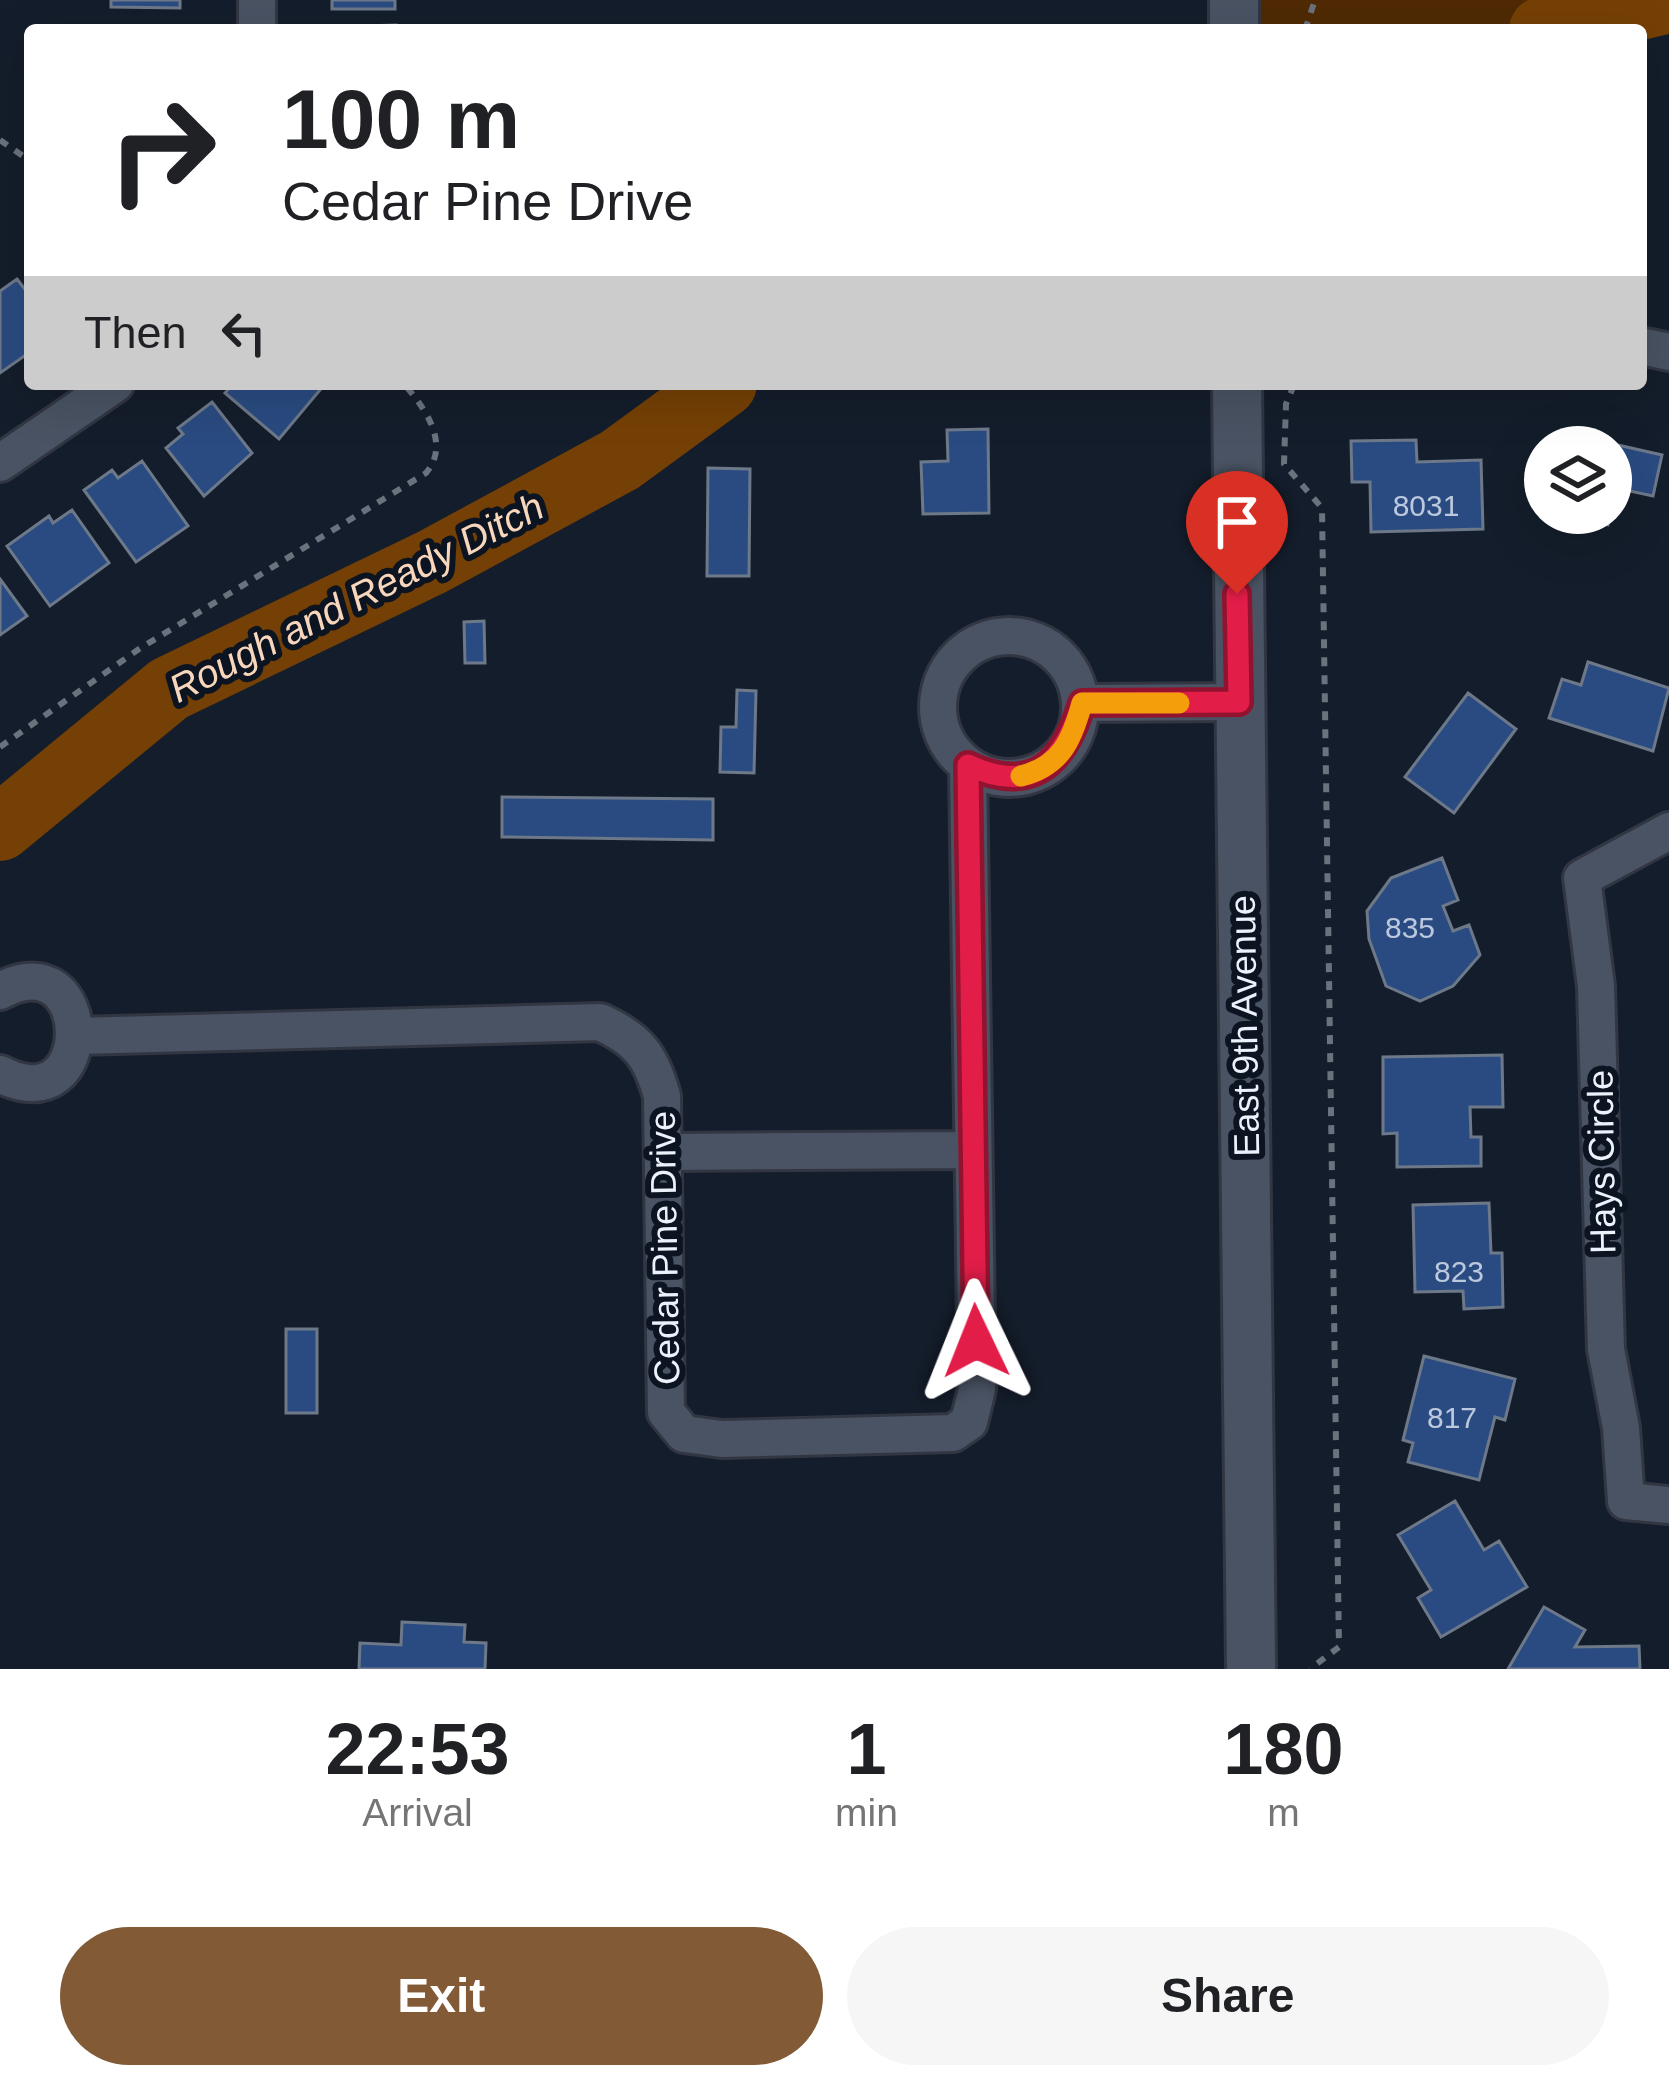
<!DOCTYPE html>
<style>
body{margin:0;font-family:Arial,sans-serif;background:#f6f6f6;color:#202124;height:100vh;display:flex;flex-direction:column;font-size:45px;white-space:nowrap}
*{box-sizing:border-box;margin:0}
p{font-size:39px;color:#757577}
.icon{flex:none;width:66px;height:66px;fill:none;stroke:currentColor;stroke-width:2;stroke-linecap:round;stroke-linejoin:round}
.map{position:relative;height:1669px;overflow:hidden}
.sheet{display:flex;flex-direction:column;background:#fff;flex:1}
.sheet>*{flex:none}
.banner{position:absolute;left:24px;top:24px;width:1623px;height:366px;border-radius:12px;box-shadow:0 12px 48px #0002;background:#fff;color:#202124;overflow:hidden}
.buttons{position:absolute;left:1524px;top:426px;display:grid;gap:24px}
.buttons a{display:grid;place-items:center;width:108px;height:108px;border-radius:50%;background:#fff;box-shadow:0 12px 48px #0002;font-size:60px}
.pin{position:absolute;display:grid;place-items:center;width:102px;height:102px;color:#fff;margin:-123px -51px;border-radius:50% 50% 50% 0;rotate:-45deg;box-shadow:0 0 12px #0007}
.pin .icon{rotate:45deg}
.me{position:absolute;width:132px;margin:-66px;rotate:358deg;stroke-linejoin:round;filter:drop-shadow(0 0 9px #0008)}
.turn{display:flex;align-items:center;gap:42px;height:252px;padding:0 60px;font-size:54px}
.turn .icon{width:156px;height:156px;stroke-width:2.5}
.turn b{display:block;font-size:84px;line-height:102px}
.then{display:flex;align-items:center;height:114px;padding:0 60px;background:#0003;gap:24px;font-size:45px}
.eta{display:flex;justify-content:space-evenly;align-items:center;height:204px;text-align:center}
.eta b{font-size:72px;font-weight:800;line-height:84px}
.primary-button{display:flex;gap:24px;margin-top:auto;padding:24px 60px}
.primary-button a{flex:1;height:138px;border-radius:72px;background:#825a36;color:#fff;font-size:48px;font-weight:800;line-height:138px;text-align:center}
.primary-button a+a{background:#f6f6f6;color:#202124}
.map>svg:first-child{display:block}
.green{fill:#4f2a04}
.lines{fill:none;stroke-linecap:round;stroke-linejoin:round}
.river{stroke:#754005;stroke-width:66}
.building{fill:#2a4b81;stroke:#6d7889;stroke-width:3}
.street-casing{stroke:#313642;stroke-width:42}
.secondary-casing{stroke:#313642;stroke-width:54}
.path{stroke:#6a727e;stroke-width:6;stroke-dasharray:9 9;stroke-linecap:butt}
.street{stroke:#495363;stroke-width:36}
.secondary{stroke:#495363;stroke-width:48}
.route-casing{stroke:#92132f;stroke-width:30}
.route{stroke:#e11d48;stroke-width:21}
.slow{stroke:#f59e0b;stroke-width:21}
.labels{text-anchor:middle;stroke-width:12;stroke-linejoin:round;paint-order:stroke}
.number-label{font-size:30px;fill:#bcc8dd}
.street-label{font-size:36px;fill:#ecf2fc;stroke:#0c1421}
.water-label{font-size:39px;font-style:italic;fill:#f8d6bc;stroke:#0c1421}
</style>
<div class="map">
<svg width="1669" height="1669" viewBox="0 0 1669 1669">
<rect width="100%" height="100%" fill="#141d2b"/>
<!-- green -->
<path class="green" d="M1234 0H1669V12L1616 30H1234Z"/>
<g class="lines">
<!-- river -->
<path class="river" d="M1542 30 1669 0
M0 828 169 689 432 562 620 460 724 384"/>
</g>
<!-- building -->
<path class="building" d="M111 0H180V8L111 7Z
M332 0H395V9H332Z
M396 25V30H327V27Z
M17 279 30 296V352L0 373V291Z
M233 384H325L279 439 225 393Z
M212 402 252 453 204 496 166 448 183 434 178 428Z
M988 429 989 513 923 514 921 462 948 461 947 430Z
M1416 440 1417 462 1481 460 1483 529 1371 532 1370 482H1352L1351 441Z
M1600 441 1662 455 1653 496 1616 488 1611 512V447H1598Z
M1545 458V511L1534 508Z
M142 461 188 526 136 562 84 490 112 470 118 478Z
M708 468 750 469 749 576H707Z
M72 510 109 563 50 606 7 546 49 516 53 523Z
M1555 513H1611L1608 525Z
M0 579 27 616 0 635Z
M484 621 485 663H465L464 622Z
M1588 662 1669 688 1653 751 1549 718 1562 679 1581 685Z
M737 690 756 691 754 773 720 772 721 727H736Z
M1468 693 1516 729 1454 813 1405 777Z
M502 797 713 799V840L502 837Z
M1442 858 1458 900 1443 906 1453 931 1469 925 1480 955 1453 986 1420 1001 1386 986 1369 939 1367 911 1391 878Z
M1502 1055 1503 1107H1470L1471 1137H1481V1166L1397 1167V1133L1383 1134V1057Z
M1489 1203 1491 1253H1502L1503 1307 1464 1309 1463 1291 1415 1292 1413 1205Z
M286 1329H317V1413H286Z
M1424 1356 1515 1379 1505 1420 1495 1417 1479 1480 1408 1462 1413 1443 1403 1440Z
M1455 1501 1484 1550 1499 1541 1527 1587 1441 1637 1418 1598 1431 1590 1398 1535Z
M1544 1607 1585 1630 1575 1647 1639 1646 1640 1669H1508Z
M402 1622 465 1625 464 1642 486 1643 485 1669H359L360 1643 401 1645Z"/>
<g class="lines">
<defs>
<path id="street" d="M257 0V30
M1641 346 1669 352
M0 463 115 384
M938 707a71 71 0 1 1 142 0a71 71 0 1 1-142 0Z
M1082 703 1239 702
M1669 831 1582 878 1596 986 1606 1349 1621 1428 1626 1501 1669 1505
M0 991C97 938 100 1126 0 1074
M77 1036 600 1022C638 1039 651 1056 662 1096L666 1412 684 1434 722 1439 953 1433 969 1422 977 1389 968 765
M664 1152 970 1150"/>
<path id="secondary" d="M1234 0V30
M1237 384 1251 1669"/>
</defs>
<!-- street casing -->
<use href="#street" class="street-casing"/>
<!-- secondary casing -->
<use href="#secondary" class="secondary-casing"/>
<!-- path -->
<path class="path" d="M1305 30 1315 0
M0 140 30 161
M1294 385 1286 404 1284 464 1322 508 1339 1647 1310 1669
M0 747 139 649 426 473C451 444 425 408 404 384"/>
<!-- street -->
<use href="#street" class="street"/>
<!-- secondary -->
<use href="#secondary" class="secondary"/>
</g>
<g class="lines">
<defs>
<path id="route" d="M976 1341 968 765C1032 795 1064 764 1082 703L1239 702 1237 594"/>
</defs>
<!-- route casing -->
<use href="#route" class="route-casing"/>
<!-- route -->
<use href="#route" class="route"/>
<!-- slow -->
<path class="slow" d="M1021 776C1061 766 1072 740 1082 703H1179"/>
</g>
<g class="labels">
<!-- number labels -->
<g class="number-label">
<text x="1426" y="516">8031</text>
<text x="1410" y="938">835</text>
<text x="1459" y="1282">823</text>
<text x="1452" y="1428">817</text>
</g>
<!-- street labels -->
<g class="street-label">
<text transform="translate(1244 1026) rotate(-91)" y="13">East 9th Avenue</text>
<text transform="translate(1601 1162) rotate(-91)" y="13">Hays Circle</text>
<text transform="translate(664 1248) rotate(-91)" y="13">Cedar Pine Drive</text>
</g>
<!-- water labels -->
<g class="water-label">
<text transform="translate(356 597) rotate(-27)" y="14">Rough and Ready Ditch</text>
</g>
</g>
</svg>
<div class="buttons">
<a><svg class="icon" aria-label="layers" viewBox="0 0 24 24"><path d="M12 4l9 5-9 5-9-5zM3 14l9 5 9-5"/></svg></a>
</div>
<div class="pin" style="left:1237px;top:594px;background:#d93025"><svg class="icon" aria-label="arrive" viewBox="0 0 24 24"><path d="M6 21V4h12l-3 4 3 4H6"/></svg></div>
<svg class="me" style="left:976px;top:1341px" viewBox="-20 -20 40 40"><path d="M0-17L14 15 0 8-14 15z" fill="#e11d48" stroke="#fff" stroke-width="4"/></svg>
<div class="banner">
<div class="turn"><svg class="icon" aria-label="right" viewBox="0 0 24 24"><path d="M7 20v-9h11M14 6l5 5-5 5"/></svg><div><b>100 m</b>Cedar Pine Drive</div></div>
<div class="then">Then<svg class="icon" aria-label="left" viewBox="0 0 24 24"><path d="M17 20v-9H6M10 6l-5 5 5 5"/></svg></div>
</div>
</div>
<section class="sheet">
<div class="eta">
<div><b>22:53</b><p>Arrival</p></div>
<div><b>1</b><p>min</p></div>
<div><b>180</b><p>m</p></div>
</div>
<div class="primary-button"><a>Exit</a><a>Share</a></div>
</section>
